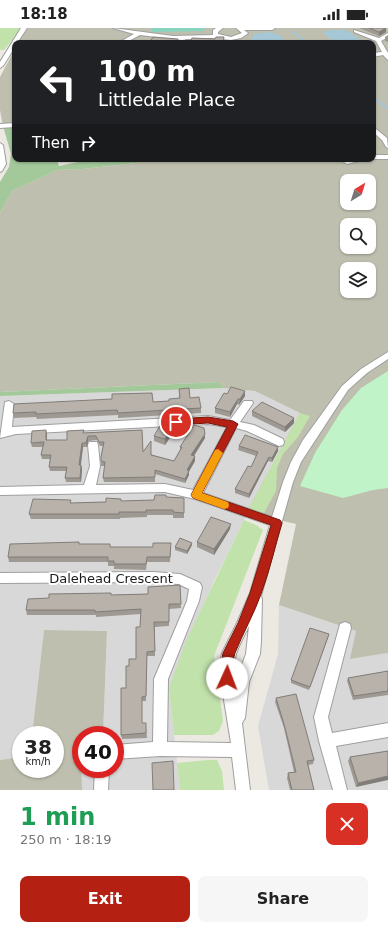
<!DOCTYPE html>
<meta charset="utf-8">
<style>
body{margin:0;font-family:"DejaVu Sans",sans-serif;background:#f6f6f6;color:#222;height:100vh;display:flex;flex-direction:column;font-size:15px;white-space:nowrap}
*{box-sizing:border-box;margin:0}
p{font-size:13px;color:#767676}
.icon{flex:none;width:22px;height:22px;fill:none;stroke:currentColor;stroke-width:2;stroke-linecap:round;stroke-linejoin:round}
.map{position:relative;height:762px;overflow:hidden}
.panel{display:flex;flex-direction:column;background:#fff;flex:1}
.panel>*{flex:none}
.banner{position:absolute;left:12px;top:12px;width:364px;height:122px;border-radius:8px;box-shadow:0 1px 3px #0004;background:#202124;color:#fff;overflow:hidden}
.needle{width:26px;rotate:38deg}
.tools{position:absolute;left:340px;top:146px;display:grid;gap:8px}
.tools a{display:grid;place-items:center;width:36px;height:36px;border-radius:8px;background:#fff;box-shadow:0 1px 3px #0004;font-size:20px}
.speed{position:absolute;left:12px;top:698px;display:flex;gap:8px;font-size:20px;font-weight:700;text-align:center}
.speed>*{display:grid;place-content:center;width:52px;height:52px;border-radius:50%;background:#fff;box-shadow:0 1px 3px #0004;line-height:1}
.speed small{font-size:10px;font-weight:400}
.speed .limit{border:6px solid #d22;background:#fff;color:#111}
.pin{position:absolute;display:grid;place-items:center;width:34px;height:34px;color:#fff;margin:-17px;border:2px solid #fff;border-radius:50%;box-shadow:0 1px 4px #0007}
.me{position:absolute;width:44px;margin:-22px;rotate:2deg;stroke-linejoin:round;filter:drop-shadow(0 0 3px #0008)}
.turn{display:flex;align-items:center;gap:14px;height:84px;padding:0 20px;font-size:18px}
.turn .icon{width:52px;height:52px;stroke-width:2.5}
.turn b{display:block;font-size:28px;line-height:34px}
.then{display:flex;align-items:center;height:38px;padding:0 20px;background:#0003;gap:8px;font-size:15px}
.round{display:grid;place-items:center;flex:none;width:42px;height:42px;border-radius:8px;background:#f6f6f6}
.overview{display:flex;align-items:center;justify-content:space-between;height:68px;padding:0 20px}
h1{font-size:24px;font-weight:800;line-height:30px;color:#1e9e55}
.primary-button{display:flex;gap:8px;margin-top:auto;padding:8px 20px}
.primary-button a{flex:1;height:46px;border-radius:8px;background:#b42012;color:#fff;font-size:16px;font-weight:800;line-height:46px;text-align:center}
.primary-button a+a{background:#f6f6f6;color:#222}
.status{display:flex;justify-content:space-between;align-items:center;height:28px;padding:0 20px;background:#fff;direction:ltr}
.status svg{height:11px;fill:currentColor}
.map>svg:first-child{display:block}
.residential{fill:#d9d8d8}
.construction{fill:#bebfae;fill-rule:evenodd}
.grass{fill:#c1e2ab}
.forest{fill:#a3c89a}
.park{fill:#c1f3c9}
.pitch{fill:#86d4bd}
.water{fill:#a5c7d6}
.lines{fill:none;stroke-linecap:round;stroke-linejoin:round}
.stream{stroke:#a5c7d6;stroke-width:2}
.minor-casing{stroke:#9f9f9f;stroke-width:2}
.minor{fill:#fff;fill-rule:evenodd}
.wall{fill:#9e9993}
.shaded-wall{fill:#817d78}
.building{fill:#b8b2ab;stroke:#817d78}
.route{fill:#b42012;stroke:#75150c}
.slow{fill:#f59e0b}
.labels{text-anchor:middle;stroke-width:4;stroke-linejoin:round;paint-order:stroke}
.near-street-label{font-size:13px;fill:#1b1b1b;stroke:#fff}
</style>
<div class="status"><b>18:18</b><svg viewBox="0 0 49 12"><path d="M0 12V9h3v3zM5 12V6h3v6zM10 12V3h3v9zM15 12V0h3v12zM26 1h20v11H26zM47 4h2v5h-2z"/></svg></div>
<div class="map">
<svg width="388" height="762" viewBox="0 0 388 762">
<rect width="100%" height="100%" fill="#ece9e2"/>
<!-- residential -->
<path class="residential" d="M224 360 255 363 300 385 268 444 214 553 169 660 180 762H82V741H115V707H103L107 603 44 602 32 707H21V729L0 732V368Z
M279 577 356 603 351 631 388 625V762H269L258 698 278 626Z"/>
<!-- construction -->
<path class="construction" d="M27 0H388V625L350 631 356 603 279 577 296 496 275 491 248 482 300 385 255 363 224 360 219 354 0 364V185L12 163 57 142 83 141 136 135 148 131H373V15H18ZM347 153H369V175H347ZM347 197H369V219H347ZM347 241H369V263H347Z
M15 21V97L3 98 0 82V49Z
M44 602 107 603 103 707H81L82 762H0V732L21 729V741H55V707H32Z"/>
<!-- grass -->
<path class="grass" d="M0 0H22L4 22H0Z
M300 385 310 388 298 409 283 426 277 440 276 463 263 487 248 482Z
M244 492 256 497 263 502 214 628 223 693 219 703 213 707H174L169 660 186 613Z
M208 732H217L222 743 224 762H180L177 735Z"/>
<!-- forest -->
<path class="forest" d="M15 97V131H57L59 138 92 131H148L136 135 83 141 57 142 12 163 0 185V154L9 139 11 126 3 98Z
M219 354 224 360 0 368V364Z"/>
<!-- park -->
<path class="park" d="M388 343V460L373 462 343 470 300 458 315 425 342 382 361 360Z"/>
<!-- pitch -->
<path class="pitch" d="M152 0H203L204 3 152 4Z"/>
<!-- water -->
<path class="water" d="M331 2H346L365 15C349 15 334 19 323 4Z
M268 4 278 6 288 15H255L251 11 255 6Z"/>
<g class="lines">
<!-- stream -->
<path class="stream" d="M292 3 307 15
M373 69 388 81"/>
<defs>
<path id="minor" d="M21 0H27L17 15H15V19L3 38 0 40V34Z
M113 0 173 8 213 7V2L216 0H223L218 4V6L231 9 242 5 236 0H275L272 2H244L248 5 247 6 241 10 231 12 211 10 181 12 140 7 125 15H118L134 6Z
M354 2 379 10 388 5V9L381 13 388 25V32L383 27 373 29V25L382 24 376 13 354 4Z
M15 95V99L0 100V96Z
M373 100 376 101 387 110 388 120 386 119 382 112 373 104Z
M0 115 3 117 6 136 2 143 0 144Z
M373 127H388V131H373Z
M352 131H367L347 136 344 134Z
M388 324V331L367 345 348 362 301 434 293 454 261 568 262 571 261 613 260 626 249 654 245 690 242 695 250 762H236L232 729 160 728 115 731V717L153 714 154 651 187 573 189 561 178 556 153 554 0 555V545L153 544 180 546 200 555 202 559 199 573 168 651 167 714 231 715 219 641 222 625 237 595 250 565 270 497 195 471 165 464 0 467V459L84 457 90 438 88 417 89 414H97L98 417 100 438 96 457 165 456 193 462 227 399 208 396 16 406 0 410 5 374 9 373 14 376 12 399 208 388 230 392 244 373H252L253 375 240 394 254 397 283 411 284 414 283 417 279 418 247 403 236 400 203 465 272 489 283 454 291 434 303 412 342 358 361 341ZM249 598 246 626 235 655C231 629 238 620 249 598Z
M345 594 350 596 351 600 328 689 332 705 388 695V709L336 718 347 762H333L319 713 314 689 339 600 340 596Z
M95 741H109L108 762H94Z"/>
</defs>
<!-- minor casing -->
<use href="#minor" class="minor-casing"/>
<!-- minor -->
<use href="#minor" class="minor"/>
</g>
<!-- wall -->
<path class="wall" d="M359 0H386V4L379 8Z
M388 7V14L385 13V9Z
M179 361 201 380V385L118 390V387L37 391 36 389 14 390 13 385 169 373 179 370Z
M227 366 245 368 239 377 237 376 230 389 215 385V380Z
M252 383 294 395 285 404 252 388Z
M172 400 173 405 165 417 154 413V408Z
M46 402 47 407V412H67L84 405 142 402 143 424 174 433 180 422V419L205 406V410L194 428 195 433 189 443V447L185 455 155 446V454H104L103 450 105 438H101V429L103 418H100L97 412 88 413 87 419H83L81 437 82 441 81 454H66L65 450 66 443H50L49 439 50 431H42L41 427 43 419H32L31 415Z
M239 418 278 419V423L272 434 268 433 249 470 235 465V461L251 439 256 428 238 422Z
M166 469 184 470V490H173V487H147V489L120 490V491H31L29 486 72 475 154 472Z
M230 501 214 527 197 519V514Z
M80 516 111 519 171 520 170 534H147L146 542 114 541V538H108V534H9L8 529Z
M192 517 187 526 175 522V519Z
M180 557 181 580 169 581V598L155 599V628H147L146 673H142V695L146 699 147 710 122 711 121 707 129 638 136 631 140 599 141 586 96 589V587H27L26 582 111 567 148 566Z
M329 606 309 662 291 655V652Z
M388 643V667L353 672 347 653 348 650Z
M276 670 314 732 313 736 308 737 314 762H290L287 750 288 745 294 744 284 700 275 674Z
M388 723 356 759 348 733 350 729Z"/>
<!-- shaded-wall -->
<path class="shaded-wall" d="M386 0V4L379 8V4Z
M245 363V368L239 377 240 371Z
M238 371 237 376 230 389V384Z
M294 390V395L285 404V399Z
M172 400 173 405 165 417V411Z
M46 402 47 407 46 417Z
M205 406V410L191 432V427Z
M88 408V413L87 419 86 415Z
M82 415 83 419 80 441 79 437Z
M278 419V423L272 434V430Z
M195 428V433L187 447V442Z
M269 429 268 433 249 470V466Z
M81 437 82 441 81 454 80 450Z
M189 443V447L185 455V451Z
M231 496 230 501 214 527V521Z
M192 515V517L187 526V523Z
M329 606 328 610 309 662 310 659Z
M388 748V752L356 759 358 755Z"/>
<!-- building -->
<path class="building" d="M369 0H386L379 4Z
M153 9 178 11 177 15H149Z
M216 9H224L223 15H184L185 12H191L192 10 215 11Z
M231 359 245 363 240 371H238L230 384 215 380 224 365 227 366Z
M189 360 190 370 199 369 201 380 118 385 117 382 36 386V384L13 385 14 376 112 371V366L152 365 153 374 169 373V371L180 370 179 361Z
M262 374 294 390 285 399 252 383Z
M161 396 172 400 165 411 154 408Z
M194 397 204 400 205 406 191 427 195 428 187 442 189 443 185 451 155 442V449L103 450 105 434 101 433V429L104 414H99L96 408H88L86 415H82L79 437H81L80 450H65L67 439H49L51 427H41L44 414 31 415 32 403 46 402V412H67V403L84 402 83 405 142 402 143 424 151 413V427L174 433 182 419H180Z
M245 407 278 419 272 430 269 429 249 466 235 461 248 438 251 439 258 424 239 418Z
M155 467H166V469L184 470V485L173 484V482H146V484H119V486H29L33 471 71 472 70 475 106 474V470L121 471V473L154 472Z
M211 489 231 496 214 521 197 514Z
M180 510 192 515 187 523 175 519Z
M79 514V516H110V519H153V515H171L170 529H147L146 536H114V533H108V529H8L10 516Z
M180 557 181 576H169V594H154L155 623 147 624 146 668 142 669V695H146V705L121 707V660H126V638H129V631H136V599H140L141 581 95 584V582H26L28 571 49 570V566L111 565V567L148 566V559Z
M310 600 329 606 310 659 291 652Z
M388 643V663L354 668 348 650Z
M296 666 314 732 307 733 314 762H292L288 745 296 744 284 696 276 670Z
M388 723V748L358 755 350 729Z
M173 733 174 762H153L152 735Z"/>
<!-- route -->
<path class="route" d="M208 389 233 393 238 396 202 465 280 492 282 495C275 518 270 542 261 566 254 586 243 605 235 625 232 634 234 648 231 654L227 656 223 654 220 641 223 625 238 595 250 565 271 497 193 470 191 467 227 399 208 395 176 397 171 394 176 391Z"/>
<!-- slow -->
<path class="slow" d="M218 421 223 425 202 465 228 474 229 477 228 480 224 481 193 470 191 467 215 422Z"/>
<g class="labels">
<!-- near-street labels -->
<g class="near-street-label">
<text x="111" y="555">Dalehead Crescent</text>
</g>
</g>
</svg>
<div class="tools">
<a><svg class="needle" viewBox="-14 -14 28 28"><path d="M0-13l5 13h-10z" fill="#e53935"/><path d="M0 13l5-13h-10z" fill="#767676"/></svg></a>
<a><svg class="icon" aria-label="search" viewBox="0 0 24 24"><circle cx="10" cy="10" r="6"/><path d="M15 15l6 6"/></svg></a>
<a><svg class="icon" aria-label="layers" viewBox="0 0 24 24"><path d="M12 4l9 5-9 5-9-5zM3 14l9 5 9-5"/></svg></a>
</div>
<div class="speed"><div>38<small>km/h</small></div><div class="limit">40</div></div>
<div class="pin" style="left:176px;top:394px;background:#d93025"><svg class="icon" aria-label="arrive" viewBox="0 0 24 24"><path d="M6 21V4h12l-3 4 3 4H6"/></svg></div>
<svg class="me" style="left:227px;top:650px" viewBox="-20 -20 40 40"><circle r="19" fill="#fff"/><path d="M0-13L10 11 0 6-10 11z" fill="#b42012"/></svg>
<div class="banner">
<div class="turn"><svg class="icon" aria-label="left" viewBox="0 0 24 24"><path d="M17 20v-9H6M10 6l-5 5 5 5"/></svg><div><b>100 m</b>Littledale Place</div></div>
<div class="then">Then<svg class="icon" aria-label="right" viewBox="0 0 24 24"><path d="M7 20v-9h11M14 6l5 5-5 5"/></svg></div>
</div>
</div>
<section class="panel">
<div class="overview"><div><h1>1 min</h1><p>250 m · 18:19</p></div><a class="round" style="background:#d93025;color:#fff"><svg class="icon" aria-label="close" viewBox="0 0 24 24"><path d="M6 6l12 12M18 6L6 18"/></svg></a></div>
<div class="primary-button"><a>Exit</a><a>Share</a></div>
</section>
